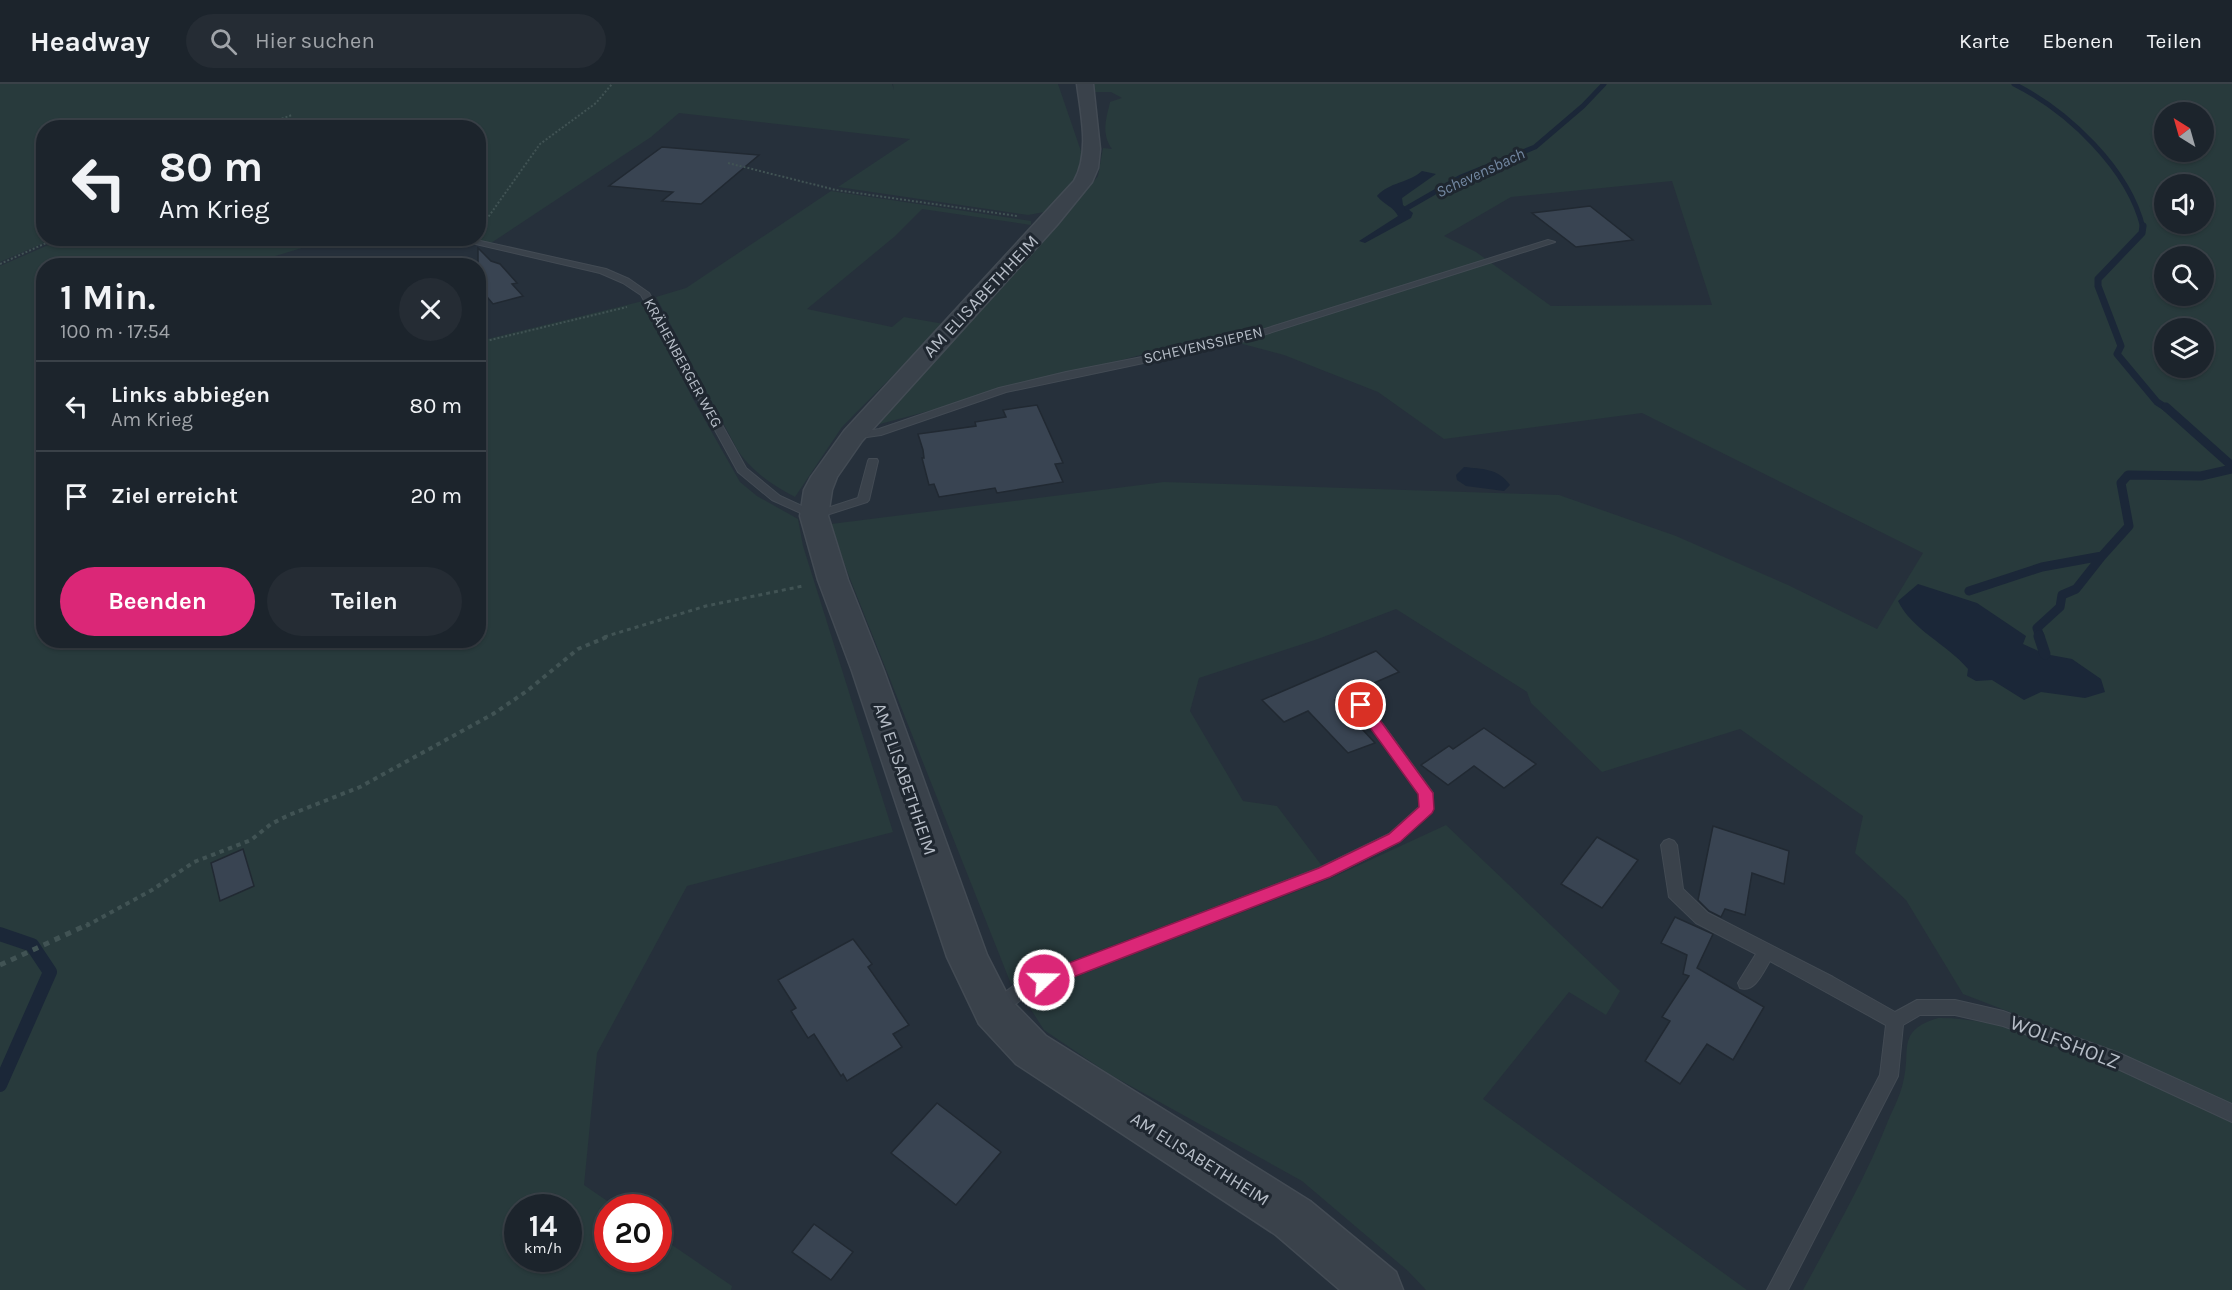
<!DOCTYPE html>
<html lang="de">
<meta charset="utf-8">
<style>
body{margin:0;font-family:Karla,sans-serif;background:#252c34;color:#f1f3f6;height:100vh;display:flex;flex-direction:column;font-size:22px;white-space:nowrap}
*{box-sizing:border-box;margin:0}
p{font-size:20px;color:#a0a4a9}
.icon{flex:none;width:33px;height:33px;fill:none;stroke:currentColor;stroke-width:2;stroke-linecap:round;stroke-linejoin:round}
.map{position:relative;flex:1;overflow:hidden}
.sheet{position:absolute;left:36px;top:174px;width:450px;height:390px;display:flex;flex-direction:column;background:#1c242c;border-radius:24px;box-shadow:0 2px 4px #0004,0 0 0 2px #3a4148}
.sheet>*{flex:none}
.guide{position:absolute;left:36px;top:36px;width:450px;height:126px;border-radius:24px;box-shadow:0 2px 4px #0004,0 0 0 2px #3a4148;background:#1c242c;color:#f1f3f6;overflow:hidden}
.needle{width:39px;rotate:323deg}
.controls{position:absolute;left:2154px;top:18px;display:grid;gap:12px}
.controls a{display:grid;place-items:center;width:60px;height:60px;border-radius:50%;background:#1c242c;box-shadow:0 2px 4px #0004,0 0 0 2px #3a4148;font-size:30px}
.speed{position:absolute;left:504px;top:1110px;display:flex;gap:12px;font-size:30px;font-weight:700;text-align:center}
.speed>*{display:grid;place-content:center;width:78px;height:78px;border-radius:50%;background:#1c242c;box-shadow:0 2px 4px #0004,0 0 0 2px #3a4148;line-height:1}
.speed small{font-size:15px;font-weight:400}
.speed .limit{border:9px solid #d22;background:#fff;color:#111}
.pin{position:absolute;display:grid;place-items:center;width:51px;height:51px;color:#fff;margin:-26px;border:3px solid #fff;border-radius:50%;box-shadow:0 2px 6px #0007}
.me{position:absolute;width:66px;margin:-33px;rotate:69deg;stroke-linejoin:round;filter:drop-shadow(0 0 4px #0008)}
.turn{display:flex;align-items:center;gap:21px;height:126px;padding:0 24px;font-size:27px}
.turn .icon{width:78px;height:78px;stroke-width:2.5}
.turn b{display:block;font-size:42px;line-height:51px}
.round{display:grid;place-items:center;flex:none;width:63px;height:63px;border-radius:32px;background:#252c34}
.head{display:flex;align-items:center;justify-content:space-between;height:102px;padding:0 24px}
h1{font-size:36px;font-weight:700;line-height:45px}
.primary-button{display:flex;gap:12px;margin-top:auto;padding:12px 24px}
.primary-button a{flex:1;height:69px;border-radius:36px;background:#db2777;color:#fff;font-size:24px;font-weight:700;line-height:69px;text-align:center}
.primary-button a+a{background:#252c34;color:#f1f3f6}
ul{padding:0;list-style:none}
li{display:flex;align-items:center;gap:18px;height:90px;padding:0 24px;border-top:2px solid #3a4148}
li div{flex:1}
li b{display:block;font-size:22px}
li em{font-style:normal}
header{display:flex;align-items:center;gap:36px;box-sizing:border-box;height:84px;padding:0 30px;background:#1c242c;border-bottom:2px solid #3a4148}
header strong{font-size:28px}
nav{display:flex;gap:33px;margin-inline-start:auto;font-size:21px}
.search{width:420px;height:54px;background:#252c34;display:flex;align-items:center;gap:15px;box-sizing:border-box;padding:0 21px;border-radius:33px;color:#a0a4a9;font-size:22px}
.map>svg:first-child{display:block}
.green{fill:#283a3c;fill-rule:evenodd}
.water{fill:#1b2738}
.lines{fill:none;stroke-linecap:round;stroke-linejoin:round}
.stream-far4{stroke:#1b2738;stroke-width:5}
.stream-far3{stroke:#1b2738;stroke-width:7}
.stream-far2{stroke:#1b2738;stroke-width:9}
.stream-far1{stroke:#1b2738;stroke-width:11}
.stream{stroke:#1b2738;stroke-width:14}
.building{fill:#394452;stroke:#212932;stroke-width:1.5}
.service-casing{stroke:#434b54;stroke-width:2}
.tertiary-casing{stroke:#434b54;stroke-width:3}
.path-far3{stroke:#415354;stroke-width:2;stroke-dasharray:2 2;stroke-linecap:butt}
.path-far2{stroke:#415354;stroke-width:3;stroke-dasharray:4 4;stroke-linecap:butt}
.path-far1{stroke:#415354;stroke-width:4;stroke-dasharray:4.5 4.5;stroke-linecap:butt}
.path{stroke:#415354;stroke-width:5;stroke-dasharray:6 6;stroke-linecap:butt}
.service{fill:#3a424b;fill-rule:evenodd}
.tertiary{fill:#3a424b;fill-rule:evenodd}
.route{fill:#db2777;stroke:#8e194d;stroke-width:1.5}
.labels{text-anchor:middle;stroke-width:6;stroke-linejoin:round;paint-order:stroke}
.far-street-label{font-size:15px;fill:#b6bdc7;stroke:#1f2730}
.far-water-label{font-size:16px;font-style:italic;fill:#7388a2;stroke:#1f2730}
.street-label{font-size:18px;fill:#b6bdc7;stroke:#1f2730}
.near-street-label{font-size:21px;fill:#b6bdc7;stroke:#1f2730}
</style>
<header>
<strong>Headway</strong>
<div class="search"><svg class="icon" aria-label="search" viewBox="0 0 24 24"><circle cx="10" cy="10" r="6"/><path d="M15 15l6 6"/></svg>Hier suchen</div>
<nav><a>Karte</a><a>Ebenen</a><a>Teilen</a></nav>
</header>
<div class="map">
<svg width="2232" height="1206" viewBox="0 0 2232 1206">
<rect width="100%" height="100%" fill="#26303b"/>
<!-- green -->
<path class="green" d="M0 0H892L894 6 893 0H1058L1083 73 1076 94 1050 127 1028 131 838 103 910 55 679 29 651 53 491 159 468 155 478 154V44H44V154L53 155 0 178Z
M1091 0H2232V1022L2090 959 1963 910 1906 816 1855 769 1863 732 1740 645 1602 688 1531 619 1527 608 1396 525 1318 555 1199 594 1190 627 1243 717 1277 722 1322 782 1011 900 847 487 831 440 1164 398 1559 411 1676 452 1788 501 1877 545 1923 469 1642 329 1444 355 1378 308 1284 271 1212 252 876 341 962 243 1055 145 1098 92 1103 64 1112 65C1101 49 1106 36 1110 18L1122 14 1111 8H1092ZM2164 28H2204V68H2164ZM1672 97 1712 221 1551 222 1476 168 1444 152 1511 113ZM2164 100H2204V140H2164ZM2164 172H2204V212H2164ZM2164 244H2204V284H2164Z
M831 107 1031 137V141L922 125 894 153 807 225 892 243 904 233 944 240 842 343 795 413C771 400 754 389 738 367L656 213 686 204Z
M62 155H331L256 178 254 181 44 182V556H478L479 257 643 217 693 315 740 398 757 412 798 435 803 462 893 748 687 802 597 969 584 1101 616 1123 608 1124V1174H658L659 1152 732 1202 731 1206H0V182ZM518 1124H568V1174H518Z
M1446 741 1620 907 1606 931 1569 908 1483 1015 1747 1206H1426L1408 1187 1302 1097 1109 990 1044 946 1023 913 1329 795Z
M1938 934C2028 933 2150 1000 2232 1038V1206H1803C1833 1150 1865 1096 1888 1037 1893 1025 1900 1012 1903 999 1912 966 1895 947 1938 934Z"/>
<!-- water -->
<path class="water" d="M1422 87 1436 90 1402 114 1403 121 1413 129 1411 134 1365 159 1359 157 1398 132C1394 123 1383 120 1377 112 1389 98 1409 99 1422 87Z
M1464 383C1482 385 1498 384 1510 401L1504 407 1466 402 1457 396 1456 391Z
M1918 500 1977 519 2026 552 2023 560 2045 570 2072 575 2101 595 2105 608 2085 614 2041 608 2024 616 1992 596 1976 597 1967 592 1968 585C1947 560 1912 546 1898 517Z"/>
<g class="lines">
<!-- stream-far4 -->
<path class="stream-far4" d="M2014 0C2068 27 2129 85 2143 144
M1407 124 1461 93 1535 63 1583 22 1604 0"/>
<!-- stream-far3 -->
<path class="stream-far3" d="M2143 142 2142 149 2098 195V202L2121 262 2117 270 2157 318 2168 325"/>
<!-- stream-far2 -->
<path class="stream-far2" d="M2166 323 2232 382
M1969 507 2042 483 2102 472 2129 442 2121 399 2128 391 2201 392 2232 385
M2040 553 2037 544 2060 523 2062 511 2076 505 2102 472"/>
<!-- stream-far1 -->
<path class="stream-far1" d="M2039 552 2045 570"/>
<!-- stream -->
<path class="stream" d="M0 850 32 861 50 888 0 1001"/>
</g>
<!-- building -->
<path class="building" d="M662 63 759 71 701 120 662 117 673 108 609 102Z
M1590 122 1633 156 1576 163 1532 129Z
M478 164 491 177 500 180 517 199 512 200 523 212 493 220 483 208 478 209Z
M1037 321 1063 379 1055 380 1063 398 997 409 995 404 939 413 934 400 929 401 922 374H924L923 366 918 350 976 342 975 338 1006 333 1003 326Z
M1376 567 1399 588 1335 616 1375 659 1348 669 1308 627 1284 638 1262 616Z
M1484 644 1536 680 1504 704 1474 682 1448 701 1421 681 1449 662 1453 665Z
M1713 742 1789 767 1784 800 1752 789 1745 831 1725 825 1721 833 1709 827 1698 816Z
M1597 753 1638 776 1602 824 1561 800Z
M243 765 254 802 220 817 211 779Z
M1675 833 1713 850 1697 884 1764 923 1733 976 1707 960 1680 1000 1645 977 1670 937 1662 933 1689 892 1683 890 1687 871 1661 859Z
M853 855 872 880 868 883 909 941 893 950 902 963 847 997 843 990 841 992 814 950 808 954 791 927 796 924 778 896Z
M937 1019 1001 1068 956 1121 891 1069Z
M814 1140 853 1168 831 1196 792 1168Z"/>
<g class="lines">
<defs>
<path id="service" d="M450 154H467L606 185 629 195 649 209 746 384 780 412 815 428 858 414 868 377 869 375H877L878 377 869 416 867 418 814 435 772 416 738 388 641 211 623 199 600 189Z
M1548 156 1555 158 1238 259 1006 308 881 351 853 355 848 352 853 349 879 345 999 304 1066 288 1233 255Z
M1361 615 1366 617 1433 709V725L1431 729 1399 758 1331 792 1028 910C1017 918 1002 935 989 930L986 925 989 920 1016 900 1319 784 1389 750 1419 723V710L1356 623 1354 620Z
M1669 755 1674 757 1677 761 1683 805 1708 829 1833 893 1895 928 1917 916H1955L2003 927 2119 969 2232 1020V1038L2107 980 2003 942 1955 931H1920L1903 941 1898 992 1788 1206H1767L1880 991 1886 941 1770 877C1763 888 1755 909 1740 904L1738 899 1756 870 1696 839 1669 813 1661 761 1664 757Z"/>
<path id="tertiary" d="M1077 0H1093L1100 65 1098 84 1092 98 1057 141 862 357 837 393 832 406 828 432 848 496 884 587 987 871 1009 914 1046 952 1310 1117 1396 1188 1403 1206H1340L1276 1151 1016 980 979 940 947 873 852 587 818 496 800 432 804 406 811 393 844 347 1074 97C1090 69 1081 31 1077 0Z"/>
</defs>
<!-- service casing -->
<use href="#service" class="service-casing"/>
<!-- tertiary casing -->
<use href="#tertiary" class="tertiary-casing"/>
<!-- path-far3 -->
<path class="path-far3" d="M277 44 278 36 292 31
M728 79 836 106 1017 132
M484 139 540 60 596 19 612 0
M0 180 57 154
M478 259 627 223"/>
<!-- path-far2 -->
<path class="path-far2" d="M604 553 706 522 803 502"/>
<!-- path-far1 -->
<path class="path-far1" d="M86 842 152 806 194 778 251 756 271 740 289 731 360 703 493 630 527 607 578 565 609 552"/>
<!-- path -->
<path class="path" d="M0 881 89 840"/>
<!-- service -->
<use href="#service" class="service"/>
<!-- tertiary -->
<use href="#tertiary" class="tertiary"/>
</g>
<!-- route -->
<path class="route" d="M1361 616 1366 617 1433 709 1434 725 1432 729 1400 758 1330 793 1050 902 1044 904 1037 902 1035 896 1037 891 1319 784 1389 750 1419 723 1418 710 1356 624 1354 621Z"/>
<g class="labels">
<!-- far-street labels -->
<g class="far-street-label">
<text transform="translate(1203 261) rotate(-13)" y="5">SCHEVENSSIEPEN</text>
<text transform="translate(683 279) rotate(61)" y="5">KRÄHENBERGER WEG</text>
</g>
<!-- far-water labels -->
<g class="far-water-label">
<text transform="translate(1480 88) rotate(-25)" y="6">Schevensbach</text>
</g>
<!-- street labels -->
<g class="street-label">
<text transform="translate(981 212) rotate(-47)" y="6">AM ELISABETHHEIM</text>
<text transform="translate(905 695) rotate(71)" y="6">AM ELISABETHHEIM</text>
<text transform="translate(1200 1075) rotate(32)" y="6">AM ELISABETHHEIM</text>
</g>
<!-- near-street labels -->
<g class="near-street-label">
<text transform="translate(2065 958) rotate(21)" y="7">WOLFSHOLZ</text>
</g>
</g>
</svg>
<div class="controls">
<a><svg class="needle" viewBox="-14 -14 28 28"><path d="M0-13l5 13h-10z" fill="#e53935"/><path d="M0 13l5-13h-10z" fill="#a0a4a9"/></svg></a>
<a><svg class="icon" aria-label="sound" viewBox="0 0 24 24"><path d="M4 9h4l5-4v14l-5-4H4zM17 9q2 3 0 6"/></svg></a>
<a><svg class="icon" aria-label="search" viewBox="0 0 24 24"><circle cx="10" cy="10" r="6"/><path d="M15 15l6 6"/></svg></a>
<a><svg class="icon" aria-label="layers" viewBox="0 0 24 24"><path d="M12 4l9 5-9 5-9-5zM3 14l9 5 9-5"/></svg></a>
</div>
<div class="speed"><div>14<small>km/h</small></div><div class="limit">20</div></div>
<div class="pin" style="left:1361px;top:621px;background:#d93025"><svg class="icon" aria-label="arrive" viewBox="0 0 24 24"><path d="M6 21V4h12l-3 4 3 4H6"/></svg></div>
<svg class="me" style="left:1044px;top:896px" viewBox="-20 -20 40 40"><circle r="17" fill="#db2777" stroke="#fff" stroke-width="3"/><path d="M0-11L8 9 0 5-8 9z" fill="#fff"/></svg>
<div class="guide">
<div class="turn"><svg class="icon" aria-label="left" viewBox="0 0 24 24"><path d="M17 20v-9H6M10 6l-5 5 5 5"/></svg><div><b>80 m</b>Am Krieg</div></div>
</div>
<section class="sheet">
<div class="head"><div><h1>1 Min.</h1><p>100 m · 17:54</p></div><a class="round"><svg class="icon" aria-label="close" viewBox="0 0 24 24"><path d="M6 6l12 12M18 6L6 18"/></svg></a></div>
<ul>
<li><svg class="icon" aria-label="left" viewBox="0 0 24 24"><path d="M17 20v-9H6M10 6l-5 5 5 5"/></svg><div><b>Links abbiegen</b><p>Am Krieg</p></div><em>80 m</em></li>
<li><svg class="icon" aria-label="arrive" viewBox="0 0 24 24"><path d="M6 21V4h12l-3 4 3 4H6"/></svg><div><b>Ziel erreicht</b></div><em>20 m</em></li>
</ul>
<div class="primary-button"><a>Beenden</a><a>Teilen</a></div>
</section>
</div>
